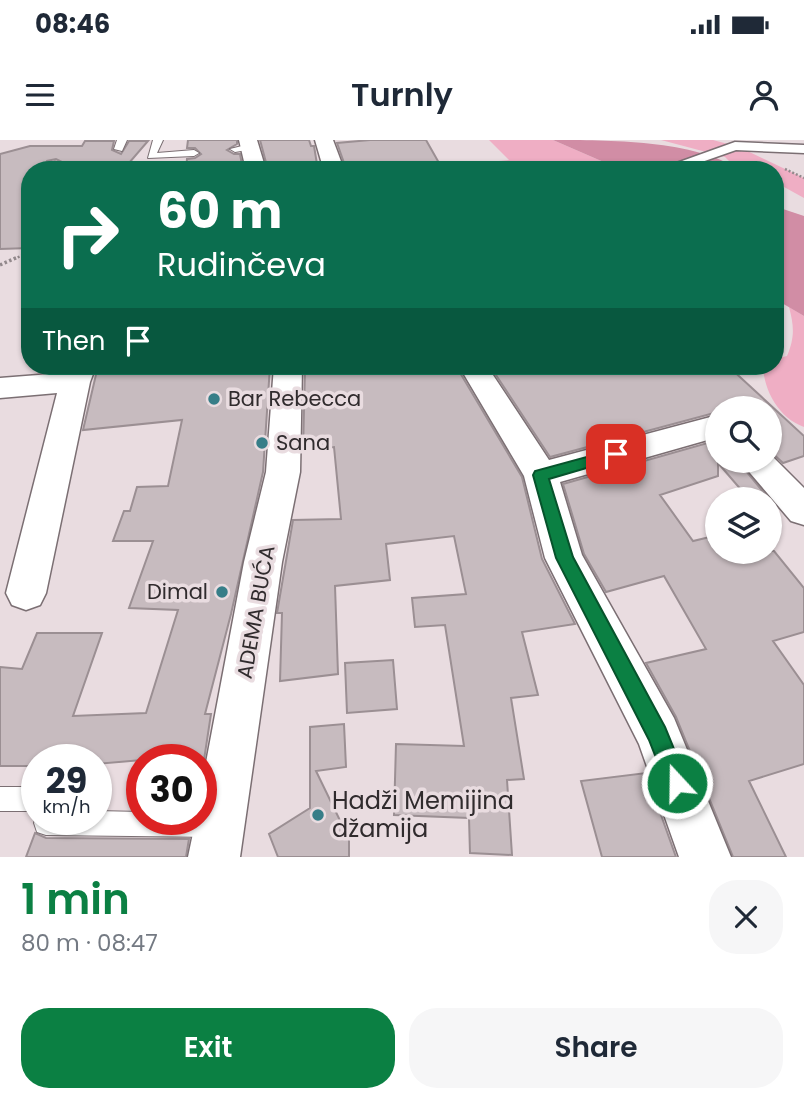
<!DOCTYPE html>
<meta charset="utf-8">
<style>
body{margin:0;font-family:Poppins,sans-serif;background:#f6f6f7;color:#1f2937;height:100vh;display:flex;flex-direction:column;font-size:26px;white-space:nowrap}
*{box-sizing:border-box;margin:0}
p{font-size:23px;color:#747a83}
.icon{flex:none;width:38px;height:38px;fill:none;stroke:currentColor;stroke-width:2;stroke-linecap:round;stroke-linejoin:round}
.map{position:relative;height:717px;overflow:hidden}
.panel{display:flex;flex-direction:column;background:#fff;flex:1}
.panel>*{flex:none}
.banner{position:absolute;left:21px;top:21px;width:763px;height:214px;border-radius:28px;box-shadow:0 2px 5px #0004;background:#0b6e4f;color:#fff;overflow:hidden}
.tools{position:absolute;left:705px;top:256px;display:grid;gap:14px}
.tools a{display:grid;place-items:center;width:77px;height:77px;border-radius:50%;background:#fff;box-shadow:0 2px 5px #0004;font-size:35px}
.speed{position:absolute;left:21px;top:604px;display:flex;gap:14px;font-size:35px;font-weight:700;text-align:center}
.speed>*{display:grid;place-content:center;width:91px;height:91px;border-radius:50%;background:#fff;box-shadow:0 2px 5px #0004;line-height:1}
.speed small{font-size:18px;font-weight:400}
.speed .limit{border:10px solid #d22;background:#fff;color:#111}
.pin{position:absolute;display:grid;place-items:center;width:60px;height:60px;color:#fff;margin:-30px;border-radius:14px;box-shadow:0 4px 10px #0006}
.me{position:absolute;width:77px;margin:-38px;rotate:339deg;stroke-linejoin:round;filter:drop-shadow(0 0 5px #0008)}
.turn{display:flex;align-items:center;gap:24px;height:147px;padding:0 21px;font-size:32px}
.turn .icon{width:91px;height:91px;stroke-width:2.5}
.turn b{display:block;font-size:49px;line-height:60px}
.then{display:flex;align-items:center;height:66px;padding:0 21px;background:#0003;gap:14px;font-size:26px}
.round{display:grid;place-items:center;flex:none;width:74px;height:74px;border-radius:28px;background:#f6f6f7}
.overview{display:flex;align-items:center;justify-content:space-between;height:119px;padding:0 21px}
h1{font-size:42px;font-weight:600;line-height:52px;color:#0b8043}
.button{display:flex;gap:14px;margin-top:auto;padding:14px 21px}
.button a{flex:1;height:80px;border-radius:28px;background:#0b8043;color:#fff;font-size:28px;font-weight:600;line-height:80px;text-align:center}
.button a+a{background:#f6f6f7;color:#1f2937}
.status{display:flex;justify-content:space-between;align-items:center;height:49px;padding:0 35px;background:#fff;direction:ltr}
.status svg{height:19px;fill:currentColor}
header{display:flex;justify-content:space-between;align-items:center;height:91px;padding:0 21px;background:#fff;font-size:32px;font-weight:600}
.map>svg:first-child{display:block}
.green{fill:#efaec4}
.water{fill:#d18da5}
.building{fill:#c7bbbf;stroke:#9b8f93;stroke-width:2}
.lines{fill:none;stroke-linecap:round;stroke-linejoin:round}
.service-casing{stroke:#7b6f73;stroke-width:2}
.pedestrian-casing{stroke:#7b6f73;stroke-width:3}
.minor-casing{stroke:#7b6f73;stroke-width:3}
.path-far1{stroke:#92898c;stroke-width:2.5;stroke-dasharray:2 2;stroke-linecap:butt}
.path{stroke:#92898c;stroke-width:3.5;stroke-dasharray:2.5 2.5;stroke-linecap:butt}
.service{fill:#fff;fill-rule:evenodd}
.pedestrian{fill:#fff;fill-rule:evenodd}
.minor{fill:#fff;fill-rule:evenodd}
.route{fill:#0b8043;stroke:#07532c;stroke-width:2}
.poi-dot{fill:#377e88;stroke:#e9dce0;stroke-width:2.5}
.labels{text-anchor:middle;stroke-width:7;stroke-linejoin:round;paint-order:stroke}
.poi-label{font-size:21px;fill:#302b2d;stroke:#e9dce0;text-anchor:start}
.street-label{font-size:21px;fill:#302b2d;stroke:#e9dce0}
.near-poi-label{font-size:24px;fill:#302b2d;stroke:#e9dce0;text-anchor:start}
</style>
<div class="status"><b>08:46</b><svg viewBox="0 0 49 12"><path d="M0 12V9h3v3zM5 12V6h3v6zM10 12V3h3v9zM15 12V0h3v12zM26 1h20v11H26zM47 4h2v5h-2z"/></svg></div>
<header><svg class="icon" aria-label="menu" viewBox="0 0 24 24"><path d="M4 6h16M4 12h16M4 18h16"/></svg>Turnly<svg class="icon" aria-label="person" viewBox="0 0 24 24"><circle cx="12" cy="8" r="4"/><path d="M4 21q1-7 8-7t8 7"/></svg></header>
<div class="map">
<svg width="804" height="717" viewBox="0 0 804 717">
<rect width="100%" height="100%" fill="#e9dce0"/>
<!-- green -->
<path class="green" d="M489 0H553L622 30H451L458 25 509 20Z
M661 0H713L739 7 804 38V58L775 42V30H738L725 17Z
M789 167 804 176V287C779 278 764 251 763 226H775V219L787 216C795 197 794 186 789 167Z"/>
<!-- water -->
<path class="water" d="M553 0C605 0 699 0 738 30H622Z
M775 63 783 69 804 76V176L775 159Z"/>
<!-- building -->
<path class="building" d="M188 0H237V4L227 10 234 14H240L243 30H186L187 19 195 18 201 14 195 8H187Z
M260 0H309L311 6H314L318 30H268Z
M370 0H426L443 30H344V23L337 3Z
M85 1H114L112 10 121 14 129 1H148L123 30H66L64 23 56 19 47 21 42 30H30V108L0 109V14L30 6H82Z
M98 226 165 228 168 226H270L263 332 231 474 205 574H211L204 620H142L96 624V620H37V626H0V527L22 529 37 493H102L73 576 146 573 178 470 129 468 153 401H113L124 371H130L137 347 168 346 182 280 83 290Z
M359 226H456L522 337 542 419 575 484 522 492 538 555 511 558 524 639 507 640 512 715 470 713 469 678 394 675 396 604 464 606 445 485 415 487 412 458 466 454 454 396 386 404 390 440 335 446 338 534 280 541 282 473H277L293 380 341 379 334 307 303 311 305 229Z
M490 226H728L804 296V316L783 323 770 311V268H718V272L550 317Z
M718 300V320H737L769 359H749L718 323V336L660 355 693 401 718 395V411H774L804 448V492L773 501 804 545V624L749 641 786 717H733L676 577 646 523 706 509 664 436 606 452 584 414 563 344Z
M393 520 397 569 347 573 345 523Z
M344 584 346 627 316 631 349 699V717H278L269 694 310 668V587Z
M646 633 676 717H602L581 641Z
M35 693 46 698 189 699 186 717H26Z"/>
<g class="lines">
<defs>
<path id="service" d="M117 0H127L122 11 114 9Z
M153 0H163L157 13 194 10 199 13 194 16 148 18Z
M250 4 253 5V9L235 12 230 9Z
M0 647H37V671H0Z
M96 671 142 672V679H201V672L216 673 225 676 228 685 225 694 216 697 46 695 37 692 34 683 37 674V679H96Z"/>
<path id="pedestrian" d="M735 2 804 5V13L736 10 679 30H657Z"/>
<path id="minor" d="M239 0H257L266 30H246Z
M315 0H333L342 24 341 30H321L322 24Z
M55 22 62 24 64 30H44L48 24Z
M68 226H96L90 242 46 453 40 465 26 470 12 465 6 453 57 253 0 258V238L64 233Z
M274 226H302L300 332 282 422 240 717H188L196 679H201V649L244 422 266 332Z
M459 226H487L549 320 718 275V297L560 342 582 415 674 578 731 717H679L639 604 545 418 524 336Z
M770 314 804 348V385L791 381 739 320H770Z"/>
</defs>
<!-- service casing -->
<use href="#service" class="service-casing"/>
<!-- pedestrian casing -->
<use href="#pedestrian" class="pedestrian-casing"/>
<!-- minor casing -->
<use href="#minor" class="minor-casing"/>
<!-- path-far1 -->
<path class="path-far1" d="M785 29 804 38
M14 119 30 112"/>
<!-- path -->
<path class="path" d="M0 125 18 117"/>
<!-- service -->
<use href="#service" class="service"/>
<!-- pedestrian -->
<use href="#pedestrian" class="pedestrian"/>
<!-- minor -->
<use href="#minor" class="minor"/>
</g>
<!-- route -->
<path class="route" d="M616 309 621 310 624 314 621 318 549 339 573 417 665 587 688 643 685 651 677 654 669 651 649 600 556 418 533 335 535 331Z"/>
<!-- markers -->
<g class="poi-dot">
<circle cx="214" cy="259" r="7"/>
<circle cx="262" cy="303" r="7"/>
<circle cx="222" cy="452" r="7"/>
<circle cx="318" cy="675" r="7"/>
</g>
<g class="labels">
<!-- poi labels -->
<g class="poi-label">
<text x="228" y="266">Bar Rebecca</text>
<text x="276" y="310">Sana</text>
<text x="208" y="459" text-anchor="end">Dimal</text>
</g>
<!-- street labels -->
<g class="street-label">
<text transform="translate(256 472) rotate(-80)" y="7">ADEMA BUĆA</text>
</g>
<!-- near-poi labels -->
<g class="near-poi-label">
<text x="332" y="669">Hadži Memijina<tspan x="332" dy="28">džamija</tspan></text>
</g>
</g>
</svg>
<div class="tools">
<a><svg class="icon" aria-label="search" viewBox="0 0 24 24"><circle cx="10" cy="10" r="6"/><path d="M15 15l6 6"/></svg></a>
<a><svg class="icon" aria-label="layers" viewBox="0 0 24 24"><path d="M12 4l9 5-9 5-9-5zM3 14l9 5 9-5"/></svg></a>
</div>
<div class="speed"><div>29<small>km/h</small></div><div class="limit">30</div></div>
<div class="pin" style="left:616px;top:314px;background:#d93025"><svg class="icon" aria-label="arrive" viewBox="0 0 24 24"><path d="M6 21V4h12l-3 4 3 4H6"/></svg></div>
<svg class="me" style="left:677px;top:643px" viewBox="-20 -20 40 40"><circle r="17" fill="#0b8043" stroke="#fff" stroke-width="3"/><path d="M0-11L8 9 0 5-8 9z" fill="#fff"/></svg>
<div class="banner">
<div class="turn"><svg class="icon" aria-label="right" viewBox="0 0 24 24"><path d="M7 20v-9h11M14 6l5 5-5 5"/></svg><div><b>60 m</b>Rudinčeva</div></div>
<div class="then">Then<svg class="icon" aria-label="arrive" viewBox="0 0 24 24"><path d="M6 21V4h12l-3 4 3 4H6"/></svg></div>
</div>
</div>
<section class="panel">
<div class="overview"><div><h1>1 min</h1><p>80 m · 08:47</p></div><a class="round"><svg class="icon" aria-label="close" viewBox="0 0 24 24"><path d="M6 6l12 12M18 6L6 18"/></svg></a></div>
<div class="button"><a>Exit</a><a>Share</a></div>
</section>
